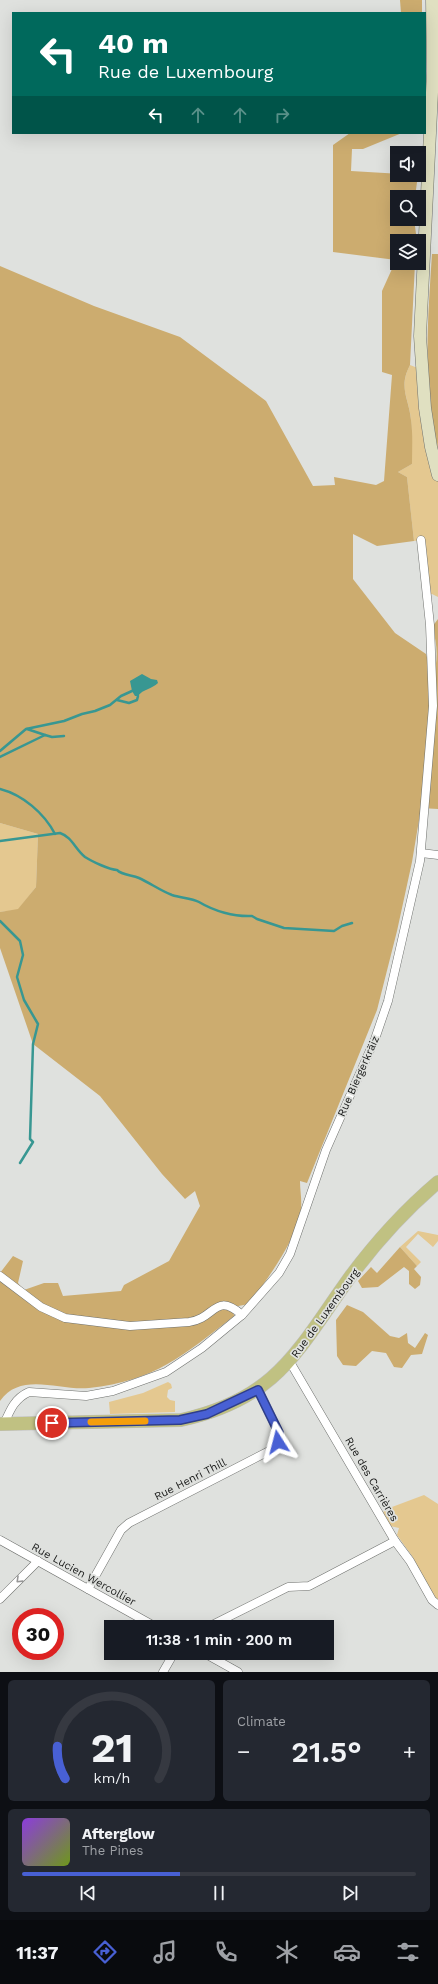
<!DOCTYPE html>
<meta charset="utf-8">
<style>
body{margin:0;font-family:"Work Sans",sans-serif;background:#242831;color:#f1f3f6;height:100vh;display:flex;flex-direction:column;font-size:15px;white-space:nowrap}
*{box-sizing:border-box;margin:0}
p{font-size:13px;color:#9ea1a6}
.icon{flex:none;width:22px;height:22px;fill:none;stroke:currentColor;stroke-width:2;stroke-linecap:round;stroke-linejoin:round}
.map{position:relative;height:1672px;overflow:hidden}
.drawer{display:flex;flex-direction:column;gap:8px;padding:8px;background:#0d0f14;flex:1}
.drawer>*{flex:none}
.top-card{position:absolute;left:12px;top:12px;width:414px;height:122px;border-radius:0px;box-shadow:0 4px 16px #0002;background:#00695c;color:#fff;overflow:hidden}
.buttons{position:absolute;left:390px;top:146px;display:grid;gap:8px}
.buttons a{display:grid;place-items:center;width:36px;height:36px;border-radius:0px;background:#171b24;box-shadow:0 4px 16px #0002;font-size:20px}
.speed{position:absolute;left:12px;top:1608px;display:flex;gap:8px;font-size:20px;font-weight:700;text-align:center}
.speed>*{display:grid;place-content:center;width:52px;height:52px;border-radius:50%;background:#171b24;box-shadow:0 4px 16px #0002;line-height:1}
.speed .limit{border:6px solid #d22;background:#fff;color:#111}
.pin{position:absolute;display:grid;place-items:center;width:34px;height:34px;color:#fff;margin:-17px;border:2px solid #fff;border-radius:50%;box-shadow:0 1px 4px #0007}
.me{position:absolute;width:44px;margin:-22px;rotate:351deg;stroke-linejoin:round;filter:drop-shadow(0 0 3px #0008)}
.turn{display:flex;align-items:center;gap:14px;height:84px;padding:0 20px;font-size:18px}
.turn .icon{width:52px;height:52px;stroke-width:2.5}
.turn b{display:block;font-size:28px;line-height:34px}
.lanes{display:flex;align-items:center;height:38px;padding:0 20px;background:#0003;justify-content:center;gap:20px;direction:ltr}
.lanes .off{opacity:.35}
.big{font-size:30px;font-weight:600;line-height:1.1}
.drawer .widget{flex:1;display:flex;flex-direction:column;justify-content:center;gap:6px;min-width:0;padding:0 14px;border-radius:6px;background:#242831}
.drawer .dial{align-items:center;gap:0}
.dial svg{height:104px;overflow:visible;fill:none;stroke:#363941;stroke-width:7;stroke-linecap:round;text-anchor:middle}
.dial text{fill:#f1f3f6;stroke:none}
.song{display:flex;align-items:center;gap:12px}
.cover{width:48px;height:48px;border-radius:6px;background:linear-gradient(135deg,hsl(270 70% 55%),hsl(80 70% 35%))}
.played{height:4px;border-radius:2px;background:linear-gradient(90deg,#4860d4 40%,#363941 40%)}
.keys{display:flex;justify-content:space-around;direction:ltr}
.heat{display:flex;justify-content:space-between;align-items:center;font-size:22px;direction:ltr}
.drawer .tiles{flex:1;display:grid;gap:8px;grid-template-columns:1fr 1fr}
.widget:last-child{grid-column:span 2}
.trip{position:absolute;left:104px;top:1620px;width:230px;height:40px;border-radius:0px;background:#171b24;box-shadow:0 4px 16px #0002;font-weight:600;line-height:40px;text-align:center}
.tab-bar{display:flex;height:64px;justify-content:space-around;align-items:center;background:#090b0e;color:#9ea1a6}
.tab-bar .icon{width:28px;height:28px}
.tab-bar .current{color:#4860d4}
.tab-bar b{font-size:18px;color:#f1f3f6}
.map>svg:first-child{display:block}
.green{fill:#e4c890}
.forest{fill:#ccac6f}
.water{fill:#389792}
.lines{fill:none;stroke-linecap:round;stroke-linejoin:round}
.stream{stroke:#389792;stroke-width:2.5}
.minor-casing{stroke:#6f716e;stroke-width:9}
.secondary-casing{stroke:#6f716e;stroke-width:13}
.primary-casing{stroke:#bebebe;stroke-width:14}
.minor{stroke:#fff;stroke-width:8}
.secondary{stroke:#e0e0c1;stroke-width:12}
.primary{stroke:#c0c182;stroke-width:13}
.oneway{stroke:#979797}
.route-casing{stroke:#2f3e8a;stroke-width:10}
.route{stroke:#4860d4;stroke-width:7}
.slow{stroke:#f59e0b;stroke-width:7}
.labels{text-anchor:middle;stroke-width:3.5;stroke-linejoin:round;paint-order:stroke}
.street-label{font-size:11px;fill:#171817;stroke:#dfe1de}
</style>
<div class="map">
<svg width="438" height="1672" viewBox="0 0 438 1672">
<rect width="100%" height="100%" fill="#dfe1de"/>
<!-- green -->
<g class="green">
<path d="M410,365L428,372L431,408L438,447V597L432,594L426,596L420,540L414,541L407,477L398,472L412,464C412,449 412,434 411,420C409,397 398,389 410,365Z"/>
<polygon points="0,823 38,834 36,887 18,910 0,912"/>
<polygon points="418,1231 438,1235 438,1241 433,1247 418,1234 406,1247 421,1262 417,1266 400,1247"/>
<polygon points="168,1382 171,1384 172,1388 168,1390 167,1397 170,1400 175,1401 175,1412 110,1414 109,1402 143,1393"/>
<polygon points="424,1495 438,1504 438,1602 434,1599 412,1556 397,1535 399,1528 390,1526 383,1515 384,1510"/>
</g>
<!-- forest -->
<g class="forest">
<polygon points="400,0 422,0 422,13 401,13"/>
<path d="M350,133H402L363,149H352L351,171L418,175L415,197H397V219H414L417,241H397V263H415L410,365C398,388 409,398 411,420C413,434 412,449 412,464L398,472L407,477L414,541L377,546L353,534V579L395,633L426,654L433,678C438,660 438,645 432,627L438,619V809L421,808L412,862L397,931L377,1010L307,1183L300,1181C300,1190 302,1200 301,1209C297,1240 267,1279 249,1304L233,1307L234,1316C184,1355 155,1381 89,1388C59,1391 21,1371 0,1401V1273L13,1256L23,1261L18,1283L24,1290L44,1283H58L63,1296L121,1291L124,1285L169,1261L200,1206L195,1191L185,1199L162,1174L100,1096L33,1044L0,948V912L18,909L36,887L38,834L0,823V266L94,306L180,337L266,401L313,486L335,485L334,477L376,485L384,481L392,375L382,372V291L396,260L333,252V145Z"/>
<path d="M432,254H438V447C422,385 428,317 432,254Z"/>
<polygon points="400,1247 417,1266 414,1269 421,1277 420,1285 415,1289 409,1284 409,1271 404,1267 378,1287 362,1288 358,1281 371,1267 377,1273"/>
<polygon points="347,1305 363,1312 390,1336 399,1338 407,1333 408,1343 415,1348 425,1333 428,1335 422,1354 411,1355 402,1368 394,1367 386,1353 372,1351 356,1366 343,1365 337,1356 336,1320"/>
</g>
<!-- water -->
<path class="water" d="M142,674L151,679L157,680L158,683C152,689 143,689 138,696H135L132,691L130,681Z"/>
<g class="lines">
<!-- stream -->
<g class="stream">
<polyline points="117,700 129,703 137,700 138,696"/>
<polyline points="27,729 45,735"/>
<polyline points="0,751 26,729 64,721 82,714 95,711 110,705 121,696 132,691"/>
<polyline points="0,757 45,735 52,737 64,736"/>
<path d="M0,789C23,795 44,813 55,834"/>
<path d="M0,841L60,833C72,837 75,849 85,857C91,861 110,870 117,870C122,875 132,875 139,878C150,883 161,891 172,895C181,898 191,898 199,902C214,911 234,917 252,916L257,919L284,928L334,931L342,926L352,923"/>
<polyline points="0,921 20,941 23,955 17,977 24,1000 38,1024 33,1044 30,1139 33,1142 20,1163"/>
</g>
<defs>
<g id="minor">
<polyline points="421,853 438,855"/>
<path d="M0,1276L41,1307L65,1318L130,1326L189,1322C215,1319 215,1291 242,1315"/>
<polyline points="290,1362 395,1541 410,1561 432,1600 438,1605"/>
<path d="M4,1424C10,1410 15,1398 29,1392L86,1396L113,1391L166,1372L202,1348L242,1315L279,1273L290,1254L326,1150L375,1039L388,1001L420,861L433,706L430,625L421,540"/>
<polyline points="0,1540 156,1627"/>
<polyline points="88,1589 121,1530 129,1523 269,1451 278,1442 279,1433 258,1390"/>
<polyline points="0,1599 38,1561"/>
<polyline points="208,1627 288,1587 309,1586 395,1541"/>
<polyline points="204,1653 238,1672"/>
<polyline points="163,1672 174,1653"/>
</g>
<polyline id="secondary" points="432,0 433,72 420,336 425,408 431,447 438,475"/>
<path id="primary" d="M0,1424L181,1420C277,1399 297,1351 350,1277C376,1242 405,1210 438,1182"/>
</defs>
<!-- minor casing -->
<use href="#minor" class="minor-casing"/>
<!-- secondary casing -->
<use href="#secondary" class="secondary-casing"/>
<!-- primary casing -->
<use href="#primary" class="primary-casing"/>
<!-- minor -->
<use href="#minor" class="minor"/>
<!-- secondary -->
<use href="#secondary" class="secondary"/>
<!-- primary -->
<use href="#primary" class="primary"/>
</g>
<!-- one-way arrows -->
<defs><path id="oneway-chevron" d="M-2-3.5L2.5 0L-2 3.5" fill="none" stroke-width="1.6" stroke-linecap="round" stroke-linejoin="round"/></defs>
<use class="oneway" href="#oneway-chevron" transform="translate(19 1580) rotate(136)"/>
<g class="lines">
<defs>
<polyline id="route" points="52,1423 180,1420 207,1414 258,1390 279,1433 278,1442"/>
</defs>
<!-- route casing -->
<use href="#route" class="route-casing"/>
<!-- route -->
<use href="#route" class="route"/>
<!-- slow -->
<polyline class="slow" points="91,1422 145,1421"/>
</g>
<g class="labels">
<!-- street labels -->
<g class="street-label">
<text transform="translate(358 1076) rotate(-66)" y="4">Rue Biergerkräiz</text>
<text transform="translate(325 1313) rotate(-54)" y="4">Rue de Luxembourg</text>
<text transform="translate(190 1479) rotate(-27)" y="4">Rue Henri Thill</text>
<text transform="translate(372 1479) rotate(60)" y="4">Rue des Carrières</text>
<text transform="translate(84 1574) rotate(29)" y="4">Rue Lucien Wercollier</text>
</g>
</g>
</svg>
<div class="buttons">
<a><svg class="icon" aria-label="sound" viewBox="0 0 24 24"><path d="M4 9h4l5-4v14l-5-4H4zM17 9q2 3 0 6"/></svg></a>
<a><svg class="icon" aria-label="search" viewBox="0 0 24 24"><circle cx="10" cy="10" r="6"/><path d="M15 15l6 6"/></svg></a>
<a><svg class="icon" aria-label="layers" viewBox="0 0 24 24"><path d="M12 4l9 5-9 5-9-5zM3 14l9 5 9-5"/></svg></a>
</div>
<div class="speed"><div class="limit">30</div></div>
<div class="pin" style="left:52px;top:1423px;background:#d93025"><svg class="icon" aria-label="arrive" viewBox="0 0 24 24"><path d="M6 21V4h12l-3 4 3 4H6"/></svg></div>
<svg class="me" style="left:278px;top:1442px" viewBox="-20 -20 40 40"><path d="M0-17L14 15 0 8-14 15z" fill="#4860d4" stroke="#fff" stroke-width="4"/></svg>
<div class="trip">11:38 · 1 min · 200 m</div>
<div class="top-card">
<div class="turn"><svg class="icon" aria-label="left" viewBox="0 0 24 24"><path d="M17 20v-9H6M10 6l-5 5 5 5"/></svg><div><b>40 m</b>Rue de Luxembourg</div></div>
<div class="lanes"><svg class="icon" aria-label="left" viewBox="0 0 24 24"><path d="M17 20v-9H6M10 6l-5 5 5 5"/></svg><svg class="icon off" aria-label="ahead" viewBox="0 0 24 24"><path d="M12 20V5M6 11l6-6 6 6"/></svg><svg class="icon off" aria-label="ahead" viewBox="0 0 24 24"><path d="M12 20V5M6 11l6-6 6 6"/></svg><svg class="icon off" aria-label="right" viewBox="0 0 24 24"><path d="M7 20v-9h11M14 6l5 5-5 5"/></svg></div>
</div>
</div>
<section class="drawer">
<div class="tiles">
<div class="widget dial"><svg viewBox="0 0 100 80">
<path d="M14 69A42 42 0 1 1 86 69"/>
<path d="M14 69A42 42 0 0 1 8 44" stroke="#4860d4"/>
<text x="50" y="56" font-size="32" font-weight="700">21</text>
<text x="50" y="72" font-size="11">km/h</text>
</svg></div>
<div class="widget"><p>Climate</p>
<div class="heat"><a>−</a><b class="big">21.5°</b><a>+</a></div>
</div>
<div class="widget">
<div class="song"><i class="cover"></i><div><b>Afterglow</b><p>The Pines</p></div></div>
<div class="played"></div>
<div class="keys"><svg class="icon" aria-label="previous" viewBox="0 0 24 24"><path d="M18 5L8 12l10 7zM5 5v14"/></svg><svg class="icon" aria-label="pause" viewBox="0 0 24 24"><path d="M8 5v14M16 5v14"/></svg><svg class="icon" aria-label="next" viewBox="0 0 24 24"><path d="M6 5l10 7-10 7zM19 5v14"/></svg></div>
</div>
</div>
</section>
<nav class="tab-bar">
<b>11:37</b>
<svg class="icon current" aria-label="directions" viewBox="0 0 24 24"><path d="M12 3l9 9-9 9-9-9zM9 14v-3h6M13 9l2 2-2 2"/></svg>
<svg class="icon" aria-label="music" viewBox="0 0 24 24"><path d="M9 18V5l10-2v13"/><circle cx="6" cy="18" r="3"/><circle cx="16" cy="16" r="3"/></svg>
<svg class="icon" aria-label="phone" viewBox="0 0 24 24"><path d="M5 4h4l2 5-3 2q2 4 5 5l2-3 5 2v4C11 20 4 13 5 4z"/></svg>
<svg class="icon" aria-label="climate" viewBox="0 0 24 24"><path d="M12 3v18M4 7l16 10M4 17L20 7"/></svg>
<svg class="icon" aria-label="car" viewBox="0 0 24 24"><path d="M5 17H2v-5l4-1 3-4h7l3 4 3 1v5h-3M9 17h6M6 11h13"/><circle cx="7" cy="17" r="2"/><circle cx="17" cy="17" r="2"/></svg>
<svg class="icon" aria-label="filters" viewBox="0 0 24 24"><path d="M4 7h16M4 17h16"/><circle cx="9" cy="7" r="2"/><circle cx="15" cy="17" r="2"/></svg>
</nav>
